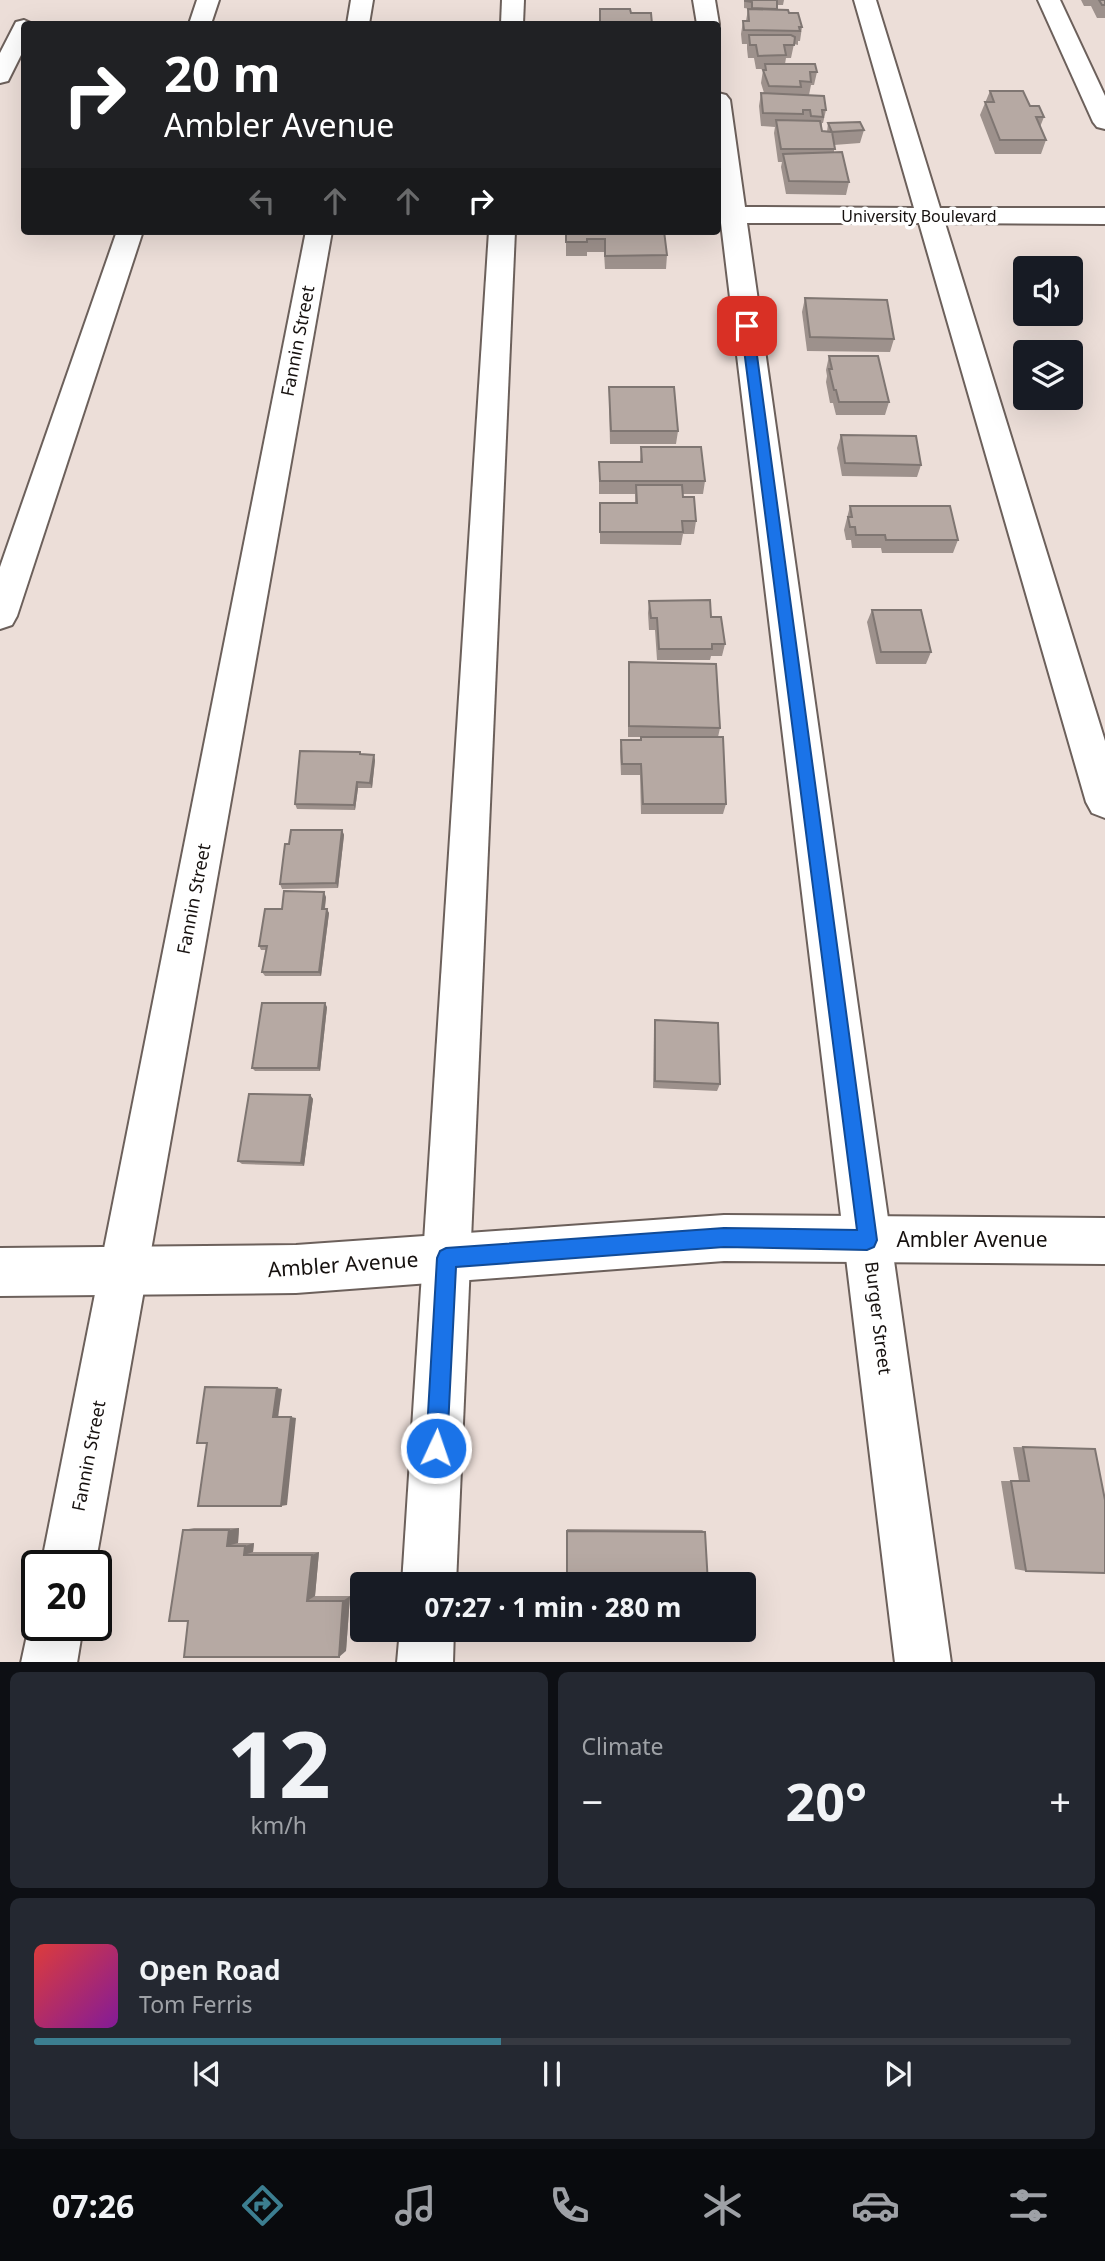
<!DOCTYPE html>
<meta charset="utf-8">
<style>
body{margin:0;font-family:"Noto Sans",sans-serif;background:#242831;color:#f1f3f6;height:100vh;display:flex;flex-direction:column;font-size:26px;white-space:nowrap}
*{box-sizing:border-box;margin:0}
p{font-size:23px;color:#9ea1a6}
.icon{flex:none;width:38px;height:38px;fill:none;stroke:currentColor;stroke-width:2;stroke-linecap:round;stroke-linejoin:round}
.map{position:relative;height:1662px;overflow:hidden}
.details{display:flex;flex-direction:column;gap:10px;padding:10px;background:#0d0f14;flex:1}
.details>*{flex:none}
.hud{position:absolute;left:21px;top:21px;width:700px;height:214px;border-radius:7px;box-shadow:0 7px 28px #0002;background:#202124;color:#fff;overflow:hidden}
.fabs{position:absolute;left:1013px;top:256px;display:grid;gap:14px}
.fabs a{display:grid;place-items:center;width:70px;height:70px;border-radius:7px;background:#171b24;box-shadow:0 7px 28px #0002;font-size:35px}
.speed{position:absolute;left:21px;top:1550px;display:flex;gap:14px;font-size:35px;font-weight:700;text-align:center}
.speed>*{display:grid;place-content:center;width:91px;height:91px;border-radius:50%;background:#171b24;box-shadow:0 7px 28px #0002;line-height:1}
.speed .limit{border:4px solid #111;border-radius:10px;background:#fff;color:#111}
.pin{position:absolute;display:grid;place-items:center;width:60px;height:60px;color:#fff;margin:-30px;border-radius:14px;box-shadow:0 4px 10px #0006}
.me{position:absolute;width:77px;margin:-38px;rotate:3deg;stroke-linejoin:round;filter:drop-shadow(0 0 5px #0008)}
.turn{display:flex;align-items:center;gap:24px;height:147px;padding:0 28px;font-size:32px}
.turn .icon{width:91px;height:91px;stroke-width:2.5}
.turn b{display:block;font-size:49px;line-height:60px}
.lanes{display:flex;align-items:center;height:66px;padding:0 28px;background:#0003;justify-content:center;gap:35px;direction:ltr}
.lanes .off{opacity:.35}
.big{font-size:52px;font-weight:700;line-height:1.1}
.details .card{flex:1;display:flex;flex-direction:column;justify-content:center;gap:10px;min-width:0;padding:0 24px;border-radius:10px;background:#242831}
.details .dial{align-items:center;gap:0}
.dial b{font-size:91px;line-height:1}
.song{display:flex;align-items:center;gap:21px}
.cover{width:84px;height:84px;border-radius:10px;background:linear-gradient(135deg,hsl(0 70% 55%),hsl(290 70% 35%))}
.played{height:7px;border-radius:4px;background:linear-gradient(90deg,#3c7e90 45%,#363941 45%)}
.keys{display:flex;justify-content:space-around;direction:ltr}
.heat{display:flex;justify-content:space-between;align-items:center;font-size:38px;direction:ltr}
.details .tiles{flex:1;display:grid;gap:10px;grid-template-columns:1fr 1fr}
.card:last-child{grid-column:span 2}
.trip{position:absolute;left:350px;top:1572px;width:406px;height:70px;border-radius:7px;background:#171b24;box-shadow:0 7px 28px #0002;font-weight:700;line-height:70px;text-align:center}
.menu{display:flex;height:112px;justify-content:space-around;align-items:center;background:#090b0e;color:#9ea1a6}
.menu .icon{width:49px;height:49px}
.menu .on{color:#3c7e90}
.menu b{font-size:32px;color:#f1f3f6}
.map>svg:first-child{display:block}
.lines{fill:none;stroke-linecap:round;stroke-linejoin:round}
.minor-casing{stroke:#6c605b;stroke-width:4}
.major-casing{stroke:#6c605b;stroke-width:4}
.minor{fill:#fff;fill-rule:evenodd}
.major{fill:#fff;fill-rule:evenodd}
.wall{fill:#9d918c}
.shaded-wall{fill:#7f7672}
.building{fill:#b6a9a3;stroke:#7f7672;stroke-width:2}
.route{fill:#1a73e8;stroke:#114b97;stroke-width:2}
.labels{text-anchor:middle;stroke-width:7;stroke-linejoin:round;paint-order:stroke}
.far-street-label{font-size:16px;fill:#16110f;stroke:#fff}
.street-label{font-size:18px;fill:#16110f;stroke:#fff}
.near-street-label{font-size:21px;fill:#16110f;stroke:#fff}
</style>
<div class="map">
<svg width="1105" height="1663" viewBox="0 0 1105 1663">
<rect width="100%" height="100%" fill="#ecded8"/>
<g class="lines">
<defs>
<g id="minor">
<polygon points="197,0 219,0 211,24 189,24"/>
<polygon points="351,0 373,0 369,24 347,24"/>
<polygon points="502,0 524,0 523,24 501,24"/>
<polygon points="693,0 715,0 719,24 718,26 697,24"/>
<polygon points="854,0 876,0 940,208 1105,208 1105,224 945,223 1105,741 1105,818 1092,813 1086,802 919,223 747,223 951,1663 895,1663 721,223 718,223 718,93 726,95 730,100 745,207 914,208"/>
<polygon points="1038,0 1060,0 1105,96 1105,129 1097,127 1093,122"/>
<polygon points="24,20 33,24 24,24 24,49 8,81 0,83 0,53 16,22"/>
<polygon points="117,231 143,231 17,616 12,625 0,629 0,567"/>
<polygon points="306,231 332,231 95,1566 41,1566"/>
<polygon points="489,231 515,231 456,1584 402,1584"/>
<polygon points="37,1607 37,1626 83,1626 77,1663 21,1663 29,1626"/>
<polygon points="400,1629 454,1629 453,1663 397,1663"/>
</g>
<polygon id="major" points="724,1215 1105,1218 1105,1264 724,1261 296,1293 0,1296 0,1248 296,1245"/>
</defs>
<!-- minor casing -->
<use href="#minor" class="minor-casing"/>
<!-- major casing -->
<use href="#major" class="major-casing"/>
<!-- minor -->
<use href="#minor" class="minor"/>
<!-- major -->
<use href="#major" class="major"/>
</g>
<!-- wall -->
<g class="wall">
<polygon points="744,0 784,0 783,5 777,5 777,10 789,13 802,27 800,41 798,41 798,45 794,44 791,58 786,58 785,64 817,72 814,85 811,85 809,95 826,110 823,123 822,123 822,131 827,132 828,123 864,130 860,143 834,145 834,152 849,182 846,195 786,194 781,167 782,162 778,162 774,133 775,127 761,126 759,106 761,93 764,93 761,83 763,70 764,69 756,69 754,58 748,58 747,49 747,44 742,44 741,34 743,21 746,21 748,9 751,9 744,8"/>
<polygon points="1081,0 1105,0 1105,18 1097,18 1091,6 1084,6"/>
<polygon points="990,91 1030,106 1044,117 1040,127 1046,140 1041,154 995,154 980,115"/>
<polygon points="566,231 664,231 667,255 666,269 605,269 604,252 587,252 587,256 566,256"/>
<polygon points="805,298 894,339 890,352 807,351 802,312"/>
<polygon points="829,356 889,402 885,415 836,415 833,403 830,403 826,382 827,376 826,370"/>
<polygon points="609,387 678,431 676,444 610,444 609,401"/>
<polygon points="841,435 921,465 917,477 842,476 837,448"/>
<polygon points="641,447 705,481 703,494 683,494 683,497 696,521 694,534 683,534 681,545 600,544 600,503 635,503 635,494 599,494 599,462 640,462"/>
<polygon points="850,506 958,540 953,553 882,553 881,548 852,548 851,540 846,540 844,530"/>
<polygon points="649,601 711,617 725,644 722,656 711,656 710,660 657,660 655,630 649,630 648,613"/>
<polygon points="872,610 931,652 926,664 876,664 867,622"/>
<polygon points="629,662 720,728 718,737 726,804 723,814 641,814 640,775 621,775 620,751 621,740 641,740 641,737 628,737 628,674"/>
<polygon points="360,752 361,754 375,760 372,788 358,788 355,810 297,809 295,804"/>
<polygon points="342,830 344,835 338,888 282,889 280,884 289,844"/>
<polygon points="326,897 325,909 329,913 321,976 265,976 262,972 266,950 261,950 259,946"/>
<polygon points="327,1007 320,1071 255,1071 252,1068"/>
<polygon points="655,1020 720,1084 717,1091 653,1088 654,1028"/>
<polygon points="310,1095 313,1099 304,1166 242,1164 238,1161"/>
<polygon points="1013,1447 1095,1449 1026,1571 1015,1569 1001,1481 1019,1481"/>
<polygon points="194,1528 239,1528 238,1543 254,1543 253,1552 319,1552 315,1596 350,1596 346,1651 188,1621 183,1530"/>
<polygon points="567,1529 702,1530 705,1532 566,1584"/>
</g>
<!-- shaded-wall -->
<g class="shaded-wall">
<polygon points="374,755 375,760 372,788 370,783"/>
<polygon points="357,782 358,788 355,810 354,805"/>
<polygon points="342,830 344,835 338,888 336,883"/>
<polygon points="324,892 326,897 324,913 322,909"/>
<polygon points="327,909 329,913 321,976 319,972"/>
<polygon points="325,1003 327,1007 320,1071 318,1068"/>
<polygon points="310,1095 313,1099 304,1166 301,1163"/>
<polygon points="277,1388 282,1389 278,1418 273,1417"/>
<polygon points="291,1417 296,1418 287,1505 281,1506"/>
<polygon points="239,1528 238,1543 227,1546 229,1530"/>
<polygon points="254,1543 253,1552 244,1555 245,1546"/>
<polygon points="319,1552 315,1596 307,1601 312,1555"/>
<polygon points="350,1596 346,1651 339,1657 343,1601"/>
</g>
<!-- building -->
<g class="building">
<polygon points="745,0 777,0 777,9 752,8 752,2 745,1"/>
<polygon points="1099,0 1105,0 1105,5 1102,5"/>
<polygon points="600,9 630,9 631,13 651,13 652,24 600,24"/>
<polygon points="748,9 788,10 789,13 798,13 802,27 799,27 800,31 744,30 743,21 749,21"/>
<polygon points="749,35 791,35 795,37 794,45 784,45 786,55 758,56 756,45 750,45"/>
<polygon points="765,64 815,64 817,72 810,72 811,82 800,81 801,87 769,86 763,70 766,70"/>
<polygon points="990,91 1023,91 1030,106 1039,106 1044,117 1036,117 1046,140 1000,140 985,102 994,102"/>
<polygon points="761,93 824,96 826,110 822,110 823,117 811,116 810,110 803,110 803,114 763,113"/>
<polygon points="776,120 820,121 822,131 832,132 828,123 860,122 864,130 832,132 835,149 781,149"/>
<polygon points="842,152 849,182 789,181 783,154"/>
<polygon points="566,231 664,231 667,255 605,256 605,239 587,239 587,242 566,242"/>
<polygon points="805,298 887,300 894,339 810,337"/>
<polygon points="829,356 878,356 889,402 839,402 836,390 834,390 829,369 832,369"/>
<polygon points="609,387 674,387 678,431 611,431"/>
<polygon points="841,435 916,436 921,465 845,463"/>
<polygon points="641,447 701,447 705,481 600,481 599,462 642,462"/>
<polygon points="636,485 682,485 683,497 694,497 696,521 682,521 683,532 600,532 600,503 637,503"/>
<polygon points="850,506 950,506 958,540 886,540 885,535 856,535 855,527 850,527 848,517 852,517"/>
<polygon points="710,600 711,617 721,617 725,644 712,644 712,649 659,649 657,618 651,618 649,601"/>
<polygon points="872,610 921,610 931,652 881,652"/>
<polygon points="629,662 716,664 720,728 629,726"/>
<polygon points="641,737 723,737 726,804 643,804 641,764 622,764 621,740 641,740"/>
<polygon points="300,751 360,752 360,754 374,755 370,783 357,782 354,805 295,804"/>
<polygon points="291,830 342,830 336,883 280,884 285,844 289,844"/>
<polygon points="284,891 324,892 322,909 327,909 319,972 262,972 267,946 259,946 265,909 282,909"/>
<polygon points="262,1003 325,1003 318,1068 252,1068"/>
<polygon points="655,1020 718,1023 720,1084 655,1081"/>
<polygon points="249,1094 310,1095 301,1163 238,1161"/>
<polygon points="205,1387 277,1388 273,1417 291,1417 281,1506 198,1506 207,1443 197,1443"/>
<polygon points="1023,1447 1095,1449 1105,1500 1105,1573 1026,1571 1011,1481 1029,1481"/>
<polygon points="183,1530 229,1530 227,1546 245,1546 244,1555 312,1555 307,1601 343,1601 339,1657 184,1657 188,1621 169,1621"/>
<polygon points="567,1531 705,1532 708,1584 567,1584"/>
</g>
<!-- route -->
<polygon class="route" points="747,323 753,326 877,1240 874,1247 867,1250 724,1247 456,1267 447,1448 444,1456 436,1459 429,1456 426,1448 437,1258 440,1251 446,1248 724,1228 857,1230 741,326"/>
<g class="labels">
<!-- far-street labels -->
<g class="far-street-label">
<text x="919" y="222">University Boulevard</text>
</g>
<!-- street labels -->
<g class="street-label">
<text transform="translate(298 341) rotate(-79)" y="6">Fannin Street</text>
<text transform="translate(194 899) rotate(-79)" y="6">Fannin Street</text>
<text transform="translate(878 1318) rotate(83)" y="6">Burger Street</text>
<text transform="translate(89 1456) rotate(-79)" y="6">Fannin Street</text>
</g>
<!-- near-street labels -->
<g class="near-street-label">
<text x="972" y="1247">Ambler Avenue</text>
<text transform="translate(343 1265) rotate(-4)" y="7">Ambler Avenue</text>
</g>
</g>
</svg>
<div class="fabs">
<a><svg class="icon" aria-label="sound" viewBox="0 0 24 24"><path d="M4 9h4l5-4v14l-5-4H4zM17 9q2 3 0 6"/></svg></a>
<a><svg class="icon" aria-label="layers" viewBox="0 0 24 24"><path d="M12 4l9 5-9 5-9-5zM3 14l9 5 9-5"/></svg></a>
</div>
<div class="speed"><div class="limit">20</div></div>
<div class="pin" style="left:747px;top:326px;background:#d93025"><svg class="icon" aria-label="arrive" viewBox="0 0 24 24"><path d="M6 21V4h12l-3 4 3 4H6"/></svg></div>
<svg class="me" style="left:436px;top:1448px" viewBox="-20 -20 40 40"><circle r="17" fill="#1a73e8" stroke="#fff" stroke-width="3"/><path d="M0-11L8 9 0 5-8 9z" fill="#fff"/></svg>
<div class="trip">07:27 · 1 min · 280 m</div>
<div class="hud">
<div class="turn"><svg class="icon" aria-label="right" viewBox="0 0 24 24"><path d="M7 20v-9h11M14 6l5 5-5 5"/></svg><div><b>20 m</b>Ambler Avenue</div></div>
<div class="lanes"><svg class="icon off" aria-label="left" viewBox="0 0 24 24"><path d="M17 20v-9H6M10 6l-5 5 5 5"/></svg><svg class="icon off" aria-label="ahead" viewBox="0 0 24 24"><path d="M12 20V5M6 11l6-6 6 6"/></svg><svg class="icon off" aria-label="ahead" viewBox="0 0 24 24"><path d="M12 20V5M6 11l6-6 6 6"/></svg><svg class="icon" aria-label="right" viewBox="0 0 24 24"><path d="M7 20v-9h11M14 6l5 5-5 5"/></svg></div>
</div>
</div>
<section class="details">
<div class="tiles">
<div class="card dial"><b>12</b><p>km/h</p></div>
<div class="card"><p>Climate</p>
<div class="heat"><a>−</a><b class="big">20°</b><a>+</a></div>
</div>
<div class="card">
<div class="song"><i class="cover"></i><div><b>Open Road</b><p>Tom Ferris</p></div></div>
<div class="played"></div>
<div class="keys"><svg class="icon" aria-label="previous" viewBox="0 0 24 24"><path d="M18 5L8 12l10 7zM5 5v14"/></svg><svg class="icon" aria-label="pause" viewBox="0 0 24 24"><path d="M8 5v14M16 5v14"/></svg><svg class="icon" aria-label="next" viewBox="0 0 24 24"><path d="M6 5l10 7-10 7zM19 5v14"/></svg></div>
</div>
</div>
</section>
<nav class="menu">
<b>07:26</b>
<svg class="icon on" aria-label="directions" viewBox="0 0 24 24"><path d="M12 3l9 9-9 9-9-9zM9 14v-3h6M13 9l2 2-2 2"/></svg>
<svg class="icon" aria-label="music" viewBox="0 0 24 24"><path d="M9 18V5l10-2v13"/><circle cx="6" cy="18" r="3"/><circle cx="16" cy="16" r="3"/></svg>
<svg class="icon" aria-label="phone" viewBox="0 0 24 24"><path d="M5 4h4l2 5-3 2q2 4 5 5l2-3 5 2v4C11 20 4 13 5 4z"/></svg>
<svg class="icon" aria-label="climate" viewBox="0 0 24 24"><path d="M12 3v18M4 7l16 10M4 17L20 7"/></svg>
<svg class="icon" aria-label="car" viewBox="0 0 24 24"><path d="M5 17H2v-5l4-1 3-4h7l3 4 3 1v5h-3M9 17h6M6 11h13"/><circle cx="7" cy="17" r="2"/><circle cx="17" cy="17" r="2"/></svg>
<svg class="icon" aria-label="filters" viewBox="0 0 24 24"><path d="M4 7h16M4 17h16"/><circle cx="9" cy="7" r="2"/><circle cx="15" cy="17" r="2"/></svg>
</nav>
